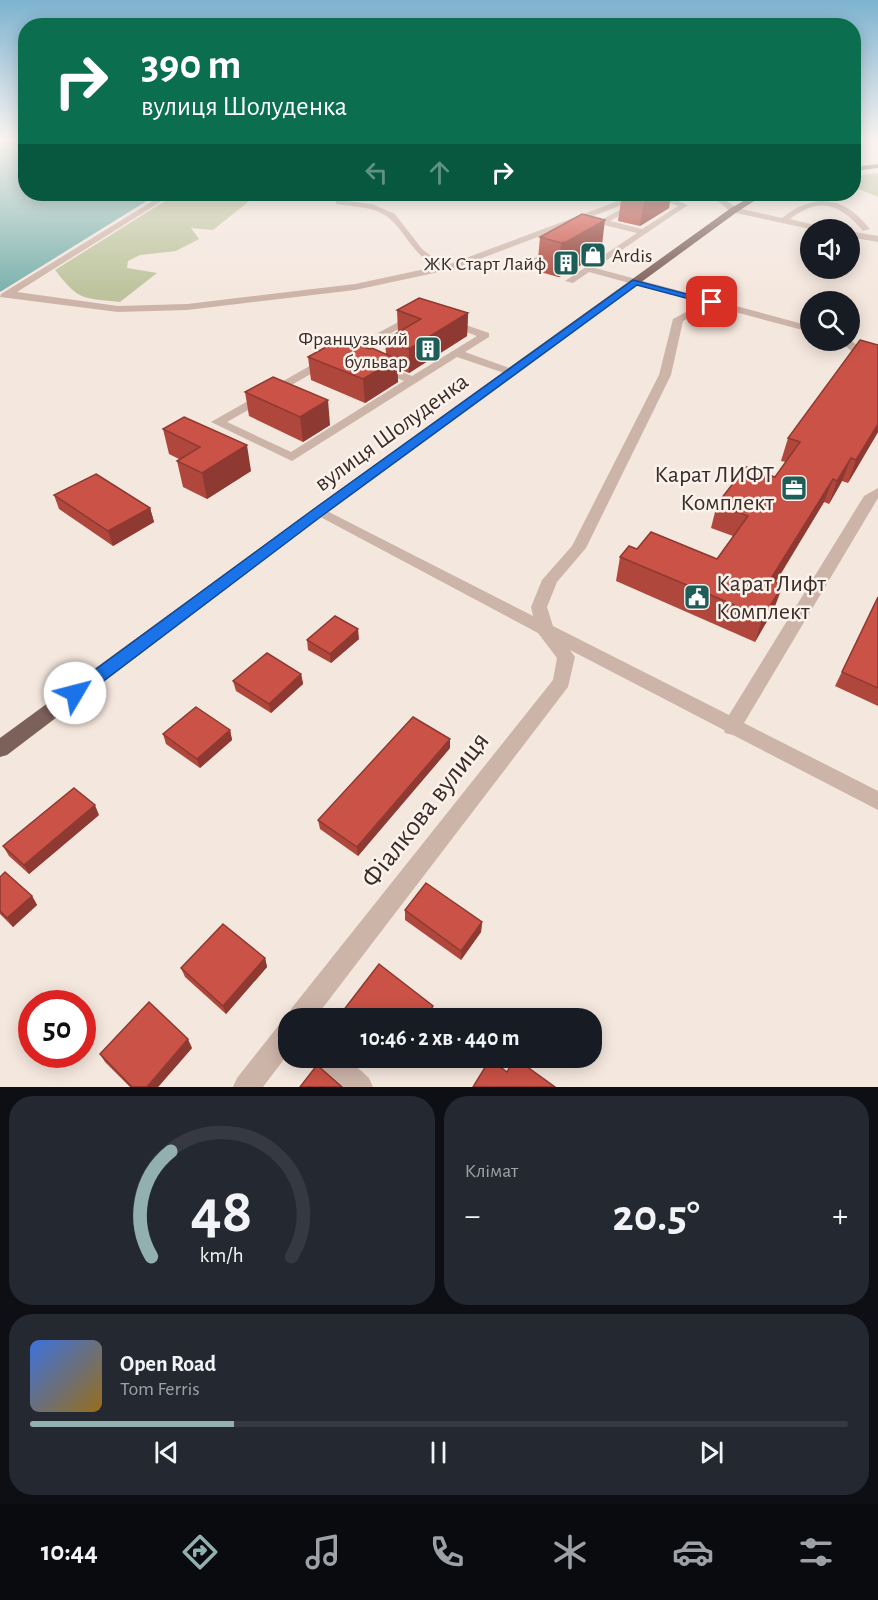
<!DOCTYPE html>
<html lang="uk">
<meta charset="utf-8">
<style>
body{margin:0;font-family:"Alegreya Sans",sans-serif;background:#242831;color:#f1f3f6;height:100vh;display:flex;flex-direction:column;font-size:22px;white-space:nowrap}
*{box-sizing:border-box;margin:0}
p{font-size:20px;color:#9ea1a6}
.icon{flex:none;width:33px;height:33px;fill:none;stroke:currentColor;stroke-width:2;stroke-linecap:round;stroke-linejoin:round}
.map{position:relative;height:1087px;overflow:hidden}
.side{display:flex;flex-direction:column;gap:9px;padding:9px;background:#0d0f14;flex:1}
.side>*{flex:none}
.guide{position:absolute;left:18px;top:18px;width:843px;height:183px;border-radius:24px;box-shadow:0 3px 15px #0003;background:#0b6e4f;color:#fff;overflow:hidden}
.buttons{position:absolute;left:800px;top:219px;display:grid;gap:12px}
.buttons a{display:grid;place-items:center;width:60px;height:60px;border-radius:50%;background:#171b24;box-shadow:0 3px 15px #0003;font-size:30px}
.speed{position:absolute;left:18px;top:990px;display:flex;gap:12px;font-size:30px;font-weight:700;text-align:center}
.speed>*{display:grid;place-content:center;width:78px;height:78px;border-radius:50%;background:#171b24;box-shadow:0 3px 15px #0003;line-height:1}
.speed .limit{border:9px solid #d22;background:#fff;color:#111}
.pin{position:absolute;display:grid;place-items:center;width:51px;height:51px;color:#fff;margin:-26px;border-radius:12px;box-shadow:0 3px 9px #0006}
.me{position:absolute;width:66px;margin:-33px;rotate:53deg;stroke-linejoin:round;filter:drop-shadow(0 0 4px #0008)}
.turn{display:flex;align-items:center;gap:21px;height:126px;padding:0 24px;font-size:27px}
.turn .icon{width:78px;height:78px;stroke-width:2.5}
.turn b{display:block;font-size:42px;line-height:51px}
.lanes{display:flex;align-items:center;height:57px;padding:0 24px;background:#0003;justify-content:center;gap:30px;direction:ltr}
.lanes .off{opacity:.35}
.big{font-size:45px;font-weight:600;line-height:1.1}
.side .widget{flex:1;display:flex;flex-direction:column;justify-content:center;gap:9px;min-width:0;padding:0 21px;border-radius:24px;background:#242831}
.side .dial{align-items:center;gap:0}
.dial svg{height:156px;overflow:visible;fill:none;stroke:#363941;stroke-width:7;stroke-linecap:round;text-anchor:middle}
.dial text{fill:#f1f3f6;stroke:none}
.song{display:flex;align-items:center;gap:18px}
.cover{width:72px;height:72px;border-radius:9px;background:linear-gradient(135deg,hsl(220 70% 55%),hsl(40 70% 35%))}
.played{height:6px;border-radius:3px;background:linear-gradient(90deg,#92b0af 25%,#363941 25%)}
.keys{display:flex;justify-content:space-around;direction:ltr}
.heat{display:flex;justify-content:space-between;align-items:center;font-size:33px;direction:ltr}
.side .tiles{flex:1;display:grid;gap:9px;grid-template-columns:1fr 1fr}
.widget:last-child{grid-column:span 2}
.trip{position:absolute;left:278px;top:1008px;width:324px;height:60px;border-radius:24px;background:#171b24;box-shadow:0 3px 15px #0003;font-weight:600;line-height:60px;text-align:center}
.tabs{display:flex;height:96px;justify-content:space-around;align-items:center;background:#090b0e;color:#9ea1a6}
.tabs .icon{width:42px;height:42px}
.tabs .current{color:#92b0af}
.tabs b{font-size:27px;color:#f1f3f6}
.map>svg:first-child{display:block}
.green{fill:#bdc49d}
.water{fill:#7cb2ad}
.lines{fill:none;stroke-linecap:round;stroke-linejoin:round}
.minor{fill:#cdb4a9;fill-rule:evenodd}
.major{fill:#7c605a;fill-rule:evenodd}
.wall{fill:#af473c}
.shaded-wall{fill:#8e3931}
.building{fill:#cb5246;stroke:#8e3931;stroke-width:1.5}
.route{fill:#1a73e8;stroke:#114b97;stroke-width:1.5}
.labels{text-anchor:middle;stroke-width:5;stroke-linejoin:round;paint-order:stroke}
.far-poi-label{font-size:20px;fill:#3a2c29;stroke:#fbf2eb;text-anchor:end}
.street-label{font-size:24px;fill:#3a2c29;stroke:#fbf2eb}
.poi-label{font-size:24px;fill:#3a2c29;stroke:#fbf2eb;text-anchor:end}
.near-street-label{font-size:28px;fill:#3a2c29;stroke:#fbf2eb}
</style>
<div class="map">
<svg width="878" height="1087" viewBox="0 0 878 1087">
<rect width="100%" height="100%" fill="#f4e7de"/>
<!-- green -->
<g class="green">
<polygon points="878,173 878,197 854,187 854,176"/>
<path d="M176,194H258L213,230L191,228L199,239L176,251L140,255L128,261L127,268L157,273L120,302C82,298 79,301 55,270Z"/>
</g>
<!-- water -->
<polygon class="water" points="0,139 25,139 26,194 158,194 0,292"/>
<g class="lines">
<!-- minor -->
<g class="minor">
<path d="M164,194H173L17,292L118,306L187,304L355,284L439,266C414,258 408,235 390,219C376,206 353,207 336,204V200H339L372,204L395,214L422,249L435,259L450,264L626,198L660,194H696L676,200L688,205L595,268L810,326V332L713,306L683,321L671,375L586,548L557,582L547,607L553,626L729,715L864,496L878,488V498L744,723L878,791V810L733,735L725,733L724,730L570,650L575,657L568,687L315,1018L288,1019L291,1009L553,680L557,658L538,633L311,512L318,508L323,509L533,616L531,607L542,580L572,546L659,375L673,319L703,303L589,272L573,283L565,281L637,233L604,225L587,234L584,233V229L629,205L633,207L632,209L610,221L642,229L678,206L662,200L669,197L630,202L453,269L355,290L187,310L118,312L0,297L1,294Z"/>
<path d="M709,194H717L737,208L782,218C815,192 844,196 870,229L863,231C840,204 820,196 790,219L834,230H815L731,212Z"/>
<polygon points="849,231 878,236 878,242 849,237"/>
<polygon points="553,247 560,249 529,268 521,266"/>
<polygon points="415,313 420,316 419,318 391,333 412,342 412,346 404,346 378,333"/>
<polygon points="448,319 489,333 489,337 465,352 515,370 515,374 507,374 457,357 292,461 211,422 322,359 330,359 330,363 227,422 291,452 404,381 375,369 375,365 383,365 412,376 477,336 444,324 444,320"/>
<polygon points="849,339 862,349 878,354 878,361 854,353 838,340"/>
<polygon points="288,1021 288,1054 263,1087 233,1087 237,1078 279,1025"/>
<polygon points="315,1058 347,1058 369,1078 373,1087 341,1087 319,1067"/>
</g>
<!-- major -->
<g class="major">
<polygon points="878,164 878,168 854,171 854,167"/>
<polygon points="756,194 765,194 737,212 323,515 7,755 0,757 0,738 313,509 731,208"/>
</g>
</g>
<!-- wall -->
<g class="wall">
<polygon points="622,194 671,194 669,208 640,226 618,221"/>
<polygon points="540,237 601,253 564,275 558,277 537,271"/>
<polygon points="397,310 468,313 467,336 409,373 397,368 398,382 365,403 311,380 308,357 369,349 386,354 385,340 398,333"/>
<polygon points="245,392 330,425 303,442 249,416"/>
<polygon points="163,429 251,471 207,499 183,487 177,461 179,459 169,454"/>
<polygon points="878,432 848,483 842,481 829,504 824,502 776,582 774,609 755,642 616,581 620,557 637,549 717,559 733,536 711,528 717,504 775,477 786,462 781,461 788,438"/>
<polygon points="54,495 150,508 154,522 113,546 59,509"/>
<polygon points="878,597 878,706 835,686"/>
<polygon points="359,639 331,663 308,650 307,640"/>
<polygon points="301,674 303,684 271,713 236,691 233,681"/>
<polygon points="230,730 232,740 200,768 166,744 163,734"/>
<polygon points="450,748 358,856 320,829 318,820"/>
<polygon points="99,815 29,874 9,856 3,846"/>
<polygon points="0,877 32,896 37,905 13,927 0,914"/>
<polygon points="405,910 482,922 481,932 461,960 405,920"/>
<polygon points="265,958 267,967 226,1014 185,977 181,968"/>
<polygon points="343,1011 433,1015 431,1018 344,1018"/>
<polygon points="192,1048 158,1087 130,1087 105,1062 100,1054"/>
<polygon points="390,1058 404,1058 399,1065"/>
</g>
<!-- shaded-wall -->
<g class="shaded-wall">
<polygon points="645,194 671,194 669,208 640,226"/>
<polygon points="605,220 601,253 564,275 558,277 561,243"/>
<polygon points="468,313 467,336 409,373 409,349"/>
<polygon points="397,359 398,382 365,403 363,379"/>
<polygon points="328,400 330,425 303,442 300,417"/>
<polygon points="878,424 878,432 848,483 856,460"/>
<polygon points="247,445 251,471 207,499 202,473"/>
<polygon points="851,458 842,481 829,504 837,481"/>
<polygon points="833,479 824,502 762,604 770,580"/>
<polygon points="150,508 154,522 113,546 108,531"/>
<polygon points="783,585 774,609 755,642 763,617"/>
<polygon points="358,629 359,639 331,663 330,654"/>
<polygon points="301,674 303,684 271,713 269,704"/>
<polygon points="230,730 232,740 200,768 197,759"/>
<polygon points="450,739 450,748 358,856 357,847"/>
<polygon points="95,805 99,815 29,874 24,865"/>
<polygon points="32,896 37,905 13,927 7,918"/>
<polygon points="482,922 481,932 461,960 461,951"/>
<polygon points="265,958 267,967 226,1014 223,1006"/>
<polygon points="433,1006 433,1015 431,1018 425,1018"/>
<polygon points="188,1039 192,1048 158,1087 147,1087"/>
<polygon points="398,1058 404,1058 399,1065"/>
</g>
<!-- building -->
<g class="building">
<polygon points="582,214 605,220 568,241 561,243 540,237"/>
<polygon points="419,298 468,313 409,349 385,340 421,319 397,310"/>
<polygon points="342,338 369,349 372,348 397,359 363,379 308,357"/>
<polygon points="860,340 878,345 878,424 856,460 851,458 837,481 833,479 770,580 783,585 763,617 620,557 629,546 637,549 651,532 717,559 748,516 717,504 746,467 775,477 800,442 788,438"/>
<polygon points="273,377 328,400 300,417 245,392"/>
<polygon points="184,417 247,445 202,473 177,461 200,447 163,429"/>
<polygon points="96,474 150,508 108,531 54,495"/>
<polygon points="878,597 878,688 842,672"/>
<polygon points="335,616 358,629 330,654 307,640"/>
<polygon points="267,653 301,674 269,704 233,681"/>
<polygon points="196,707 230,730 197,759 163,734"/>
<polygon points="413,717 450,739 357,847 318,820"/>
<polygon points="74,788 95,805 24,865 3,846"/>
<polygon points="5,872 32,896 7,918 0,911 0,877"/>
<polygon points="426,883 482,922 461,951 405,910"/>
<polygon points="223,924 265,958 223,1006 181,968"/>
<polygon points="379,964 433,1006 425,1018 351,1018 343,1011"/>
<polygon points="149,1002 188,1039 147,1087 132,1087 100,1054"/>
<polygon points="515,1058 555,1087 473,1087 490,1059 507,1072"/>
<polygon points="317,1065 342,1087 300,1087"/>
</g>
<!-- sky -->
<linearGradient id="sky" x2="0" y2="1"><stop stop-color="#7db3d0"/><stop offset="0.48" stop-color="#faf4f0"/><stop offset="1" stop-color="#faf4f0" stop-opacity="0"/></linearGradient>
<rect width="878" height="291" fill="url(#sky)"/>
<!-- route -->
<polygon class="route" points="633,280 717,302 712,305 637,285 323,515 81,698 75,700 69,698 67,693 69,689 314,509"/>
<!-- icons -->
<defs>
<symbol id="shop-square" viewBox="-11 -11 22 22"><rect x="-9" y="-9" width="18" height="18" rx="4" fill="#1d5e58" stroke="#fbf2eb"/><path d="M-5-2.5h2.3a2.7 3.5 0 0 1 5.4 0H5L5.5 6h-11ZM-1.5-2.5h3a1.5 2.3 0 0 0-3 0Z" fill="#fff"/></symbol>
<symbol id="building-square" viewBox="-11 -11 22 22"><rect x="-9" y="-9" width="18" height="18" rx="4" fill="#1d5e58" stroke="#fbf2eb"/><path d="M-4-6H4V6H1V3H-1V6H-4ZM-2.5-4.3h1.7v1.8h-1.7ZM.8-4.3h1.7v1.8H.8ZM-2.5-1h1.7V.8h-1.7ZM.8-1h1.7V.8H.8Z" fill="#fff"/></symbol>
<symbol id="office-square" viewBox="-11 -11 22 22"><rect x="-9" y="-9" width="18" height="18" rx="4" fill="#1d5e58" stroke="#fbf2eb"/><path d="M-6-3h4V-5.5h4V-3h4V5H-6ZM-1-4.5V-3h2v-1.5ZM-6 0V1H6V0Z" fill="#fff"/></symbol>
<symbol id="civic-square" viewBox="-11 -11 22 22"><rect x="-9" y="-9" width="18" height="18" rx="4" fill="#1d5e58" stroke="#fbf2eb"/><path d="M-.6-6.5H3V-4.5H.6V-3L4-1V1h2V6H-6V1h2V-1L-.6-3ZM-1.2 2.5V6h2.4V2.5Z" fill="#fff"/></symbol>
</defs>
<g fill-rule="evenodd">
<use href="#shop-square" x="578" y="240" width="30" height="30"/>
<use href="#building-square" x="551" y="248" width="30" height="30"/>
<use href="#building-square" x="413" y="334" width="30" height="30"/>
<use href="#office-square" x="779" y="473" width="30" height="30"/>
<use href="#civic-square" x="682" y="582" width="30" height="30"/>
</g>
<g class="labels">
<!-- far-poi labels -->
<g class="far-poi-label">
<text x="612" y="262" text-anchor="start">Ardis</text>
<text x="546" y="270">ЖК Старт Лайф</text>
<text x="408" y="345">Французький<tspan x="408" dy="23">бульвар</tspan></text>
</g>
<!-- street labels -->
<g class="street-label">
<text transform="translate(391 432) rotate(-36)" y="8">вулиця Шолуденка</text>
</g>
<!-- poi labels -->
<g class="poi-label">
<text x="774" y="482">Карат ЛИФТ<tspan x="774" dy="28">Комплект</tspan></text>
<text x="716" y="591" text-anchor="start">Карат Лифт<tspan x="716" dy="28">Комплект</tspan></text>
</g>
<!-- near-street labels -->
<g class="near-street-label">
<text transform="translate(424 809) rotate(-52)" y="10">Фіалкова вулиця</text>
</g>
</g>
</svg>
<div class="buttons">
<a><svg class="icon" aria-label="sound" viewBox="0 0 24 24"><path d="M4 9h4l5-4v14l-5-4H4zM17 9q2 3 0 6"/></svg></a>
<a><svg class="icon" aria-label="search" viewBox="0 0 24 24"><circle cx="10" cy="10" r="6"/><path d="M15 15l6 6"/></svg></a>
</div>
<div class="speed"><div class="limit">50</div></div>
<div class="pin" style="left:712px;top:302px;background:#d93025"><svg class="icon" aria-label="arrive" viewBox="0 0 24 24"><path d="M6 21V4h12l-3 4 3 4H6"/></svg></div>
<svg class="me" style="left:75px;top:693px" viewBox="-20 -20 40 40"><circle r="19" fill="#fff"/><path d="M0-13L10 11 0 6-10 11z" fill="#1a73e8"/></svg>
<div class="trip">10:46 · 2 хв · 440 m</div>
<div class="guide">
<div class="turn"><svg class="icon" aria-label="right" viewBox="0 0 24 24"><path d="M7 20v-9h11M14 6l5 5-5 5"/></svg><div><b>390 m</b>вулиця Шолуденка</div></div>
<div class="lanes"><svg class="icon off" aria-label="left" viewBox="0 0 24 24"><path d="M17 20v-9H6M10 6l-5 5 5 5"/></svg><svg class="icon off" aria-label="ahead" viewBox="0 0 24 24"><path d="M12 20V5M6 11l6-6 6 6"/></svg><svg class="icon" aria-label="right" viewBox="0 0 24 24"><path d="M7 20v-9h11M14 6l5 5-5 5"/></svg></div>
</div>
</div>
<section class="side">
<div class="tiles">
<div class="widget dial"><svg viewBox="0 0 100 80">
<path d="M14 69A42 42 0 1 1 86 69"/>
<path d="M14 69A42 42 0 0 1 24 15" stroke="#92b0af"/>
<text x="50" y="56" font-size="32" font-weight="700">48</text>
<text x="50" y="72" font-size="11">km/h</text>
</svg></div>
<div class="widget"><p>Клімат</p>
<div class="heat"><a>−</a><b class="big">20.5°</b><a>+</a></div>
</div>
<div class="widget">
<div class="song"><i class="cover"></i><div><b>Open Road</b><p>Tom Ferris</p></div></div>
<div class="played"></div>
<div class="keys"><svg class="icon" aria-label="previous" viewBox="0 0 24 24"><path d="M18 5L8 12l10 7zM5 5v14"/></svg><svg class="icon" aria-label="pause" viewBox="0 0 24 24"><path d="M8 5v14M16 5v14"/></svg><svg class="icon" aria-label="next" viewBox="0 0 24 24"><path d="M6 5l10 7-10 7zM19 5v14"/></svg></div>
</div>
</div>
</section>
<nav class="tabs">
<b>10:44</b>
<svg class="icon current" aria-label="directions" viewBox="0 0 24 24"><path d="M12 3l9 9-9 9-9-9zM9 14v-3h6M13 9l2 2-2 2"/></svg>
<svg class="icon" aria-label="music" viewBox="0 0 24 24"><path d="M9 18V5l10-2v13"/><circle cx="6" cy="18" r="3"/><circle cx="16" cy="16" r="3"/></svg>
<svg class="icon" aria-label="phone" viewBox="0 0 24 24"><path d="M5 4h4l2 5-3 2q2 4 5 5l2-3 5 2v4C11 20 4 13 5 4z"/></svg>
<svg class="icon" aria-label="climate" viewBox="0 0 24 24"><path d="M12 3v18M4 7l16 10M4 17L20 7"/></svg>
<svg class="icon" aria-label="car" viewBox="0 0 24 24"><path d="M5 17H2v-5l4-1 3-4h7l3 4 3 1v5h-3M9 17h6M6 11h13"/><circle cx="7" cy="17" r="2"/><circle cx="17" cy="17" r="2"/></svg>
<svg class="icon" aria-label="filters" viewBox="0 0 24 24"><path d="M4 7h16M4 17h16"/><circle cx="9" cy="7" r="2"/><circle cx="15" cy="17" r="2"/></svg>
</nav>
